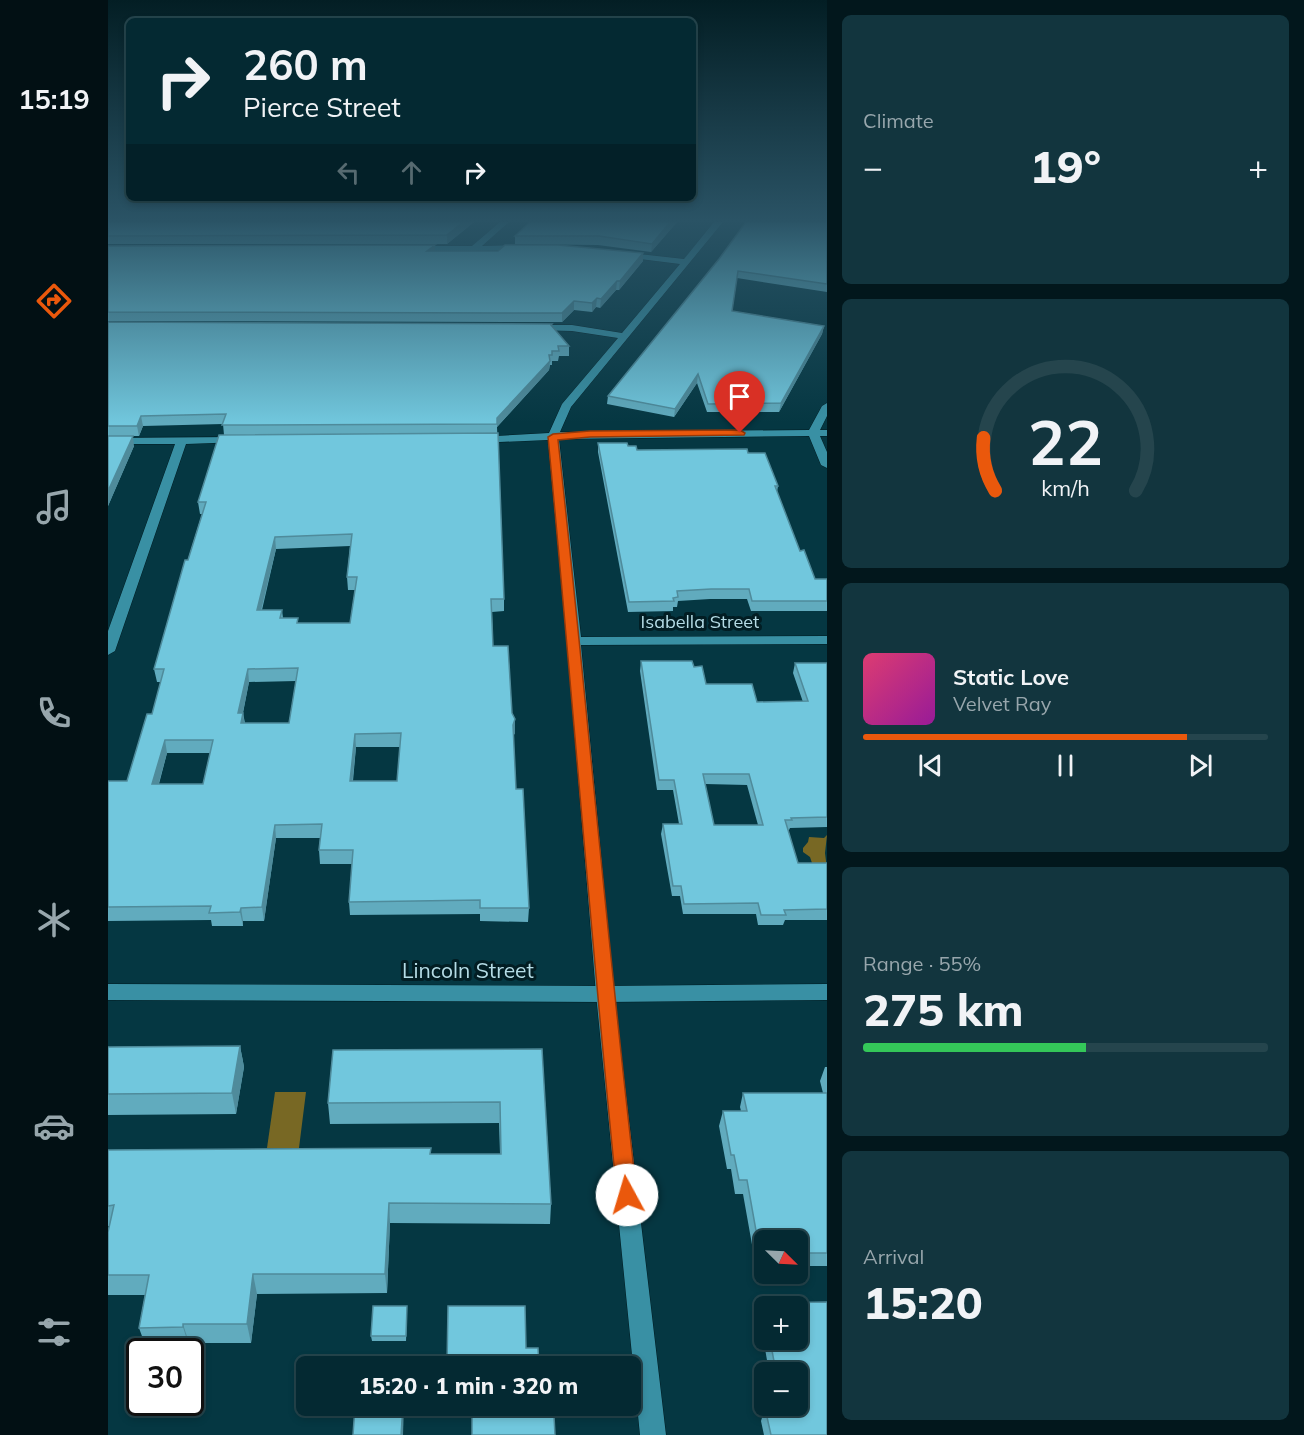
<!DOCTYPE html>
<meta charset="utf-8">
<style>
body{margin:0;font-family:Mulish,sans-serif;background:#12353e;color:#f1f3f6;height:100vh;display:flex;flex-direction:column;font-size:22px;white-space:nowrap}
*{box-sizing:border-box;margin:0}
p{font-size:20px;color:#97a6ac}
.icon{flex:none;width:33px;height:33px;fill:none;stroke:currentColor;stroke-width:2;stroke-linecap:round;stroke-linejoin:round}
.map{position:relative;flex:1;overflow:hidden}
.drawer{display:flex;flex-direction:column;gap:15px;padding:15px;background:#02171c;width:477px}
.drawer>*{flex:none}
.banner{position:absolute;left:18px;top:18px;width:570px;height:183px;border-radius:9px;box-shadow:0 3px 9px #0003,0 0 0 2px #25454d;background:#042932;color:#f1f3f6;overflow:hidden}
.needle{width:39px;rotate:114deg}
.tools{position:absolute;left:646px;top:1230px;display:grid;gap:12px}
.tools a{display:grid;place-items:center;width:54px;height:54px;border-radius:9px;background:#042932;box-shadow:0 3px 9px #0003,0 0 0 2px #25454d;font-size:30px}
.speed{position:absolute;left:18px;top:1338px;display:flex;gap:12px;font-size:30px;font-weight:700;text-align:center}
.speed>*{display:grid;place-content:center;width:78px;height:78px;border-radius:50%;background:#042932;box-shadow:0 3px 9px #0003,0 0 0 2px #25454d;line-height:1}
.speed .limit{border:3px solid #111;border-radius:9px;background:#fff;color:#111}
.pin{position:absolute;display:grid;place-items:center;width:51px;height:51px;color:#fff;margin:-62px -26px;border-radius:50% 50% 50% 0;rotate:-45deg;box-shadow:0 0 6px #0007}
.pin .icon{rotate:45deg}
.me{position:absolute;width:66px;margin:-33px;rotate:354deg;stroke-linejoin:round;filter:drop-shadow(0 0 4px #0008)}
.turn{display:flex;align-items:center;gap:21px;height:126px;padding:0 18px;font-size:27px}
.turn .icon{width:78px;height:78px;stroke-width:2.5}
.turn b{display:block;font-size:42px;line-height:51px}
.lanes{display:flex;align-items:center;height:57px;padding:0 18px;background:#0003;justify-content:center;gap:30px;direction:ltr}
.lanes .off{opacity:.35}
.big{font-size:45px;font-weight:800;line-height:1.1}
.drawer .tile{flex:1;display:flex;flex-direction:column;justify-content:center;gap:9px;min-width:0;padding:0 21px;border-radius:9px;background:#12353e}
.drawer .dial{align-items:center;gap:0}
.dial svg{height:156px;overflow:visible;fill:none;stroke:#25454d;stroke-width:7;stroke-linecap:round;text-anchor:middle}
.dial text{fill:#f1f3f6;stroke:none}
.song{display:flex;align-items:center;gap:18px}
.cover{width:72px;height:72px;border-radius:9px;background:linear-gradient(135deg,hsl(340 70% 55%),hsl(300 70% 35%))}
.played{height:6px;border-radius:3px;background:linear-gradient(90deg,#ea580c 80%,#25454d 80%)}
.keys{display:flex;justify-content:space-around;direction:ltr}
.heat{display:flex;justify-content:space-between;align-items:center;font-size:33px;direction:ltr}
.charge{height:9px;border-radius:4px;background:linear-gradient(90deg,#34c759 55%,#25454d 0)}
.trip{position:absolute;left:188px;top:1356px;width:345px;height:60px;border-radius:9px;background:#042932;box-shadow:0 3px 9px #0003,0 0 0 2px #25454d;font-weight:800;line-height:60px;text-align:center}
main{display:flex;flex:1;min-height:0}
.tab-bar{display:flex;flex-direction:column;width:108px;justify-content:space-around;align-items:center;background:#021014;color:#97a6ac}
.tab-bar .icon{width:42px;height:42px}
.tab-bar .active{color:#ea580c}
.tab-bar b{font-size:27px;color:#f1f3f6}
.map>svg:first-child{display:block}
.water{fill:#786824}
.lines{fill:none;stroke-linecap:round;stroke-linejoin:round}
.street-casing{stroke:#021d23;stroke-width:1}
.secondary-casing{stroke:#021d23;stroke-width:1}
.street{fill:#3990a4;fill-rule:evenodd}
.secondary{fill:#3990a4;fill-rule:evenodd}
.wall{fill:#61abbe;fill-rule:evenodd}
.shaded-wall{fill:#4f8b9b}
.building{fill:#71c7dd;stroke:#4f8b9b;stroke-width:1.5;fill-rule:evenodd}
.route{fill:#ea580c;stroke:#983908;stroke-width:1.5}
.labels{text-anchor:middle;stroke-width:6;stroke-linejoin:round;paint-order:stroke}
.street-label{font-size:18px;fill:#b5dce6;stroke:#021d23}
.near-street-label{font-size:21px;fill:#b5dce6;stroke:#021d23}
</style>
<main>
<nav class="tab-bar">
<b>15:19</b>
<svg class="icon active" aria-label="directions" viewBox="0 0 24 24"><path d="M12 3l9 9-9 9-9-9zM9 14v-3h6M13 9l2 2-2 2"/></svg>
<svg class="icon" aria-label="music" viewBox="0 0 24 24"><path d="M9 18V5l10-2v13"/><circle cx="6" cy="18" r="3"/><circle cx="16" cy="16" r="3"/></svg>
<svg class="icon" aria-label="phone" viewBox="0 0 24 24"><path d="M5 4h4l2 5-3 2q2 4 5 5l2-3 5 2v4C11 20 4 13 5 4z"/></svg>
<svg class="icon" aria-label="climate" viewBox="0 0 24 24"><path d="M12 3v18M4 7l16 10M4 17L20 7"/></svg>
<svg class="icon" aria-label="car" viewBox="0 0 24 24"><path d="M5 17H2v-5l4-1 3-4h7l3 4 3 1v5h-3M9 17h6M6 11h13"/><circle cx="7" cy="17" r="2"/><circle cx="17" cy="17" r="2"/></svg>
<svg class="icon" aria-label="filters" viewBox="0 0 24 24"><path d="M4 7h16M4 17h16"/><circle cx="9" cy="7" r="2"/><circle cx="15" cy="17" r="2"/></svg>
</nav>
<div class="map">
<svg width="719" height="1435" viewBox="0 0 719 1435">
<rect width="100%" height="100%" fill="#053742"/>
<!-- water -->
<g class="water">
<polygon points="719,835 717,853 719,869 704,863 702,857 695,852 695,848 700,842 701,837 716,838"/>
<polygon points="167,1092 198,1092 191,1148 159,1148"/>
</g>
<g class="lines">
<defs>
<g id="street">
<polygon points="392,222 401,222 374,246 414,245 418,248 417,250 309,252 305,249 309,246 364,246"/>
<polygon points="606,222 615,222 463,407 452,432 701,430 714,406 719,403 719,416 712,430 719,430 719,436 712,436 719,452 719,468 713,465 701,436 451,439 473,637 719,636 719,644 473,645 506,994 558,1435 532,1435 488,994 459,641 440,440 369,443 363,440 369,437 441,433 454,404 510,338 464,331 426,330 421,327 423,325 464,325 514,333 572,264 516,257 513,256 513,252 576,259"/>
<polygon points="129,437 133,438 133,442 78,444 7,651 0,655 0,631 67,444 0,444 0,438"/>
</g>
<polygon id="secondary" points="0,984 497,986 719,984 719,1000 497,1002 0,1000"/>
</defs>
<!-- street casing -->
<use href="#street" class="street-casing"/>
<!-- secondary casing -->
<use href="#secondary" class="secondary-casing"/>
<!-- street -->
<use href="#street" class="street"/>
<!-- secondary -->
<use href="#secondary" class="secondary"/>
</g>
<!-- wall -->
<g class="wall">
<polygon points="0,222 366,222 339,244 0,244"/>
<polygon points="569,222 543,252 490,245 407,244 407,236"/>
<polygon points="719,222 719,292 629,278 624,311 716,326 714,334 671,412 599,412 589,383 566,417 499,404 500,396 611,259"/>
<polygon points="327,245 327,251 535,253 535,261 511,290 508,290 492,308 488,307 484,312 466,310 454,322 0,321 0,246"/>
<path d="M0,322L444,326L461,346V356H451L450,361H444V365H442L441,370L389,427L396,599V611L384,612L385,646L404,713L407,733L405,736L408,789L421,908L420,922L372,921V914L242,915L241,902L244,864H212L211,850L212,838H168L156,921H135V926H104L103,920L0,921V781H19L44,714L53,682H49L46,669L94,514H92L90,502L116,435L115,424L35,426L31,436H9L26,446L0,506ZM242,546L239,577L240,590H247L242,623H190V618H175L174,610H154L168,549ZM188,681L181,723H137L135,713L141,682ZM248,747H292L289,781H245ZM59,753H102L95,784H51Z"/>
<polygon points="490,443 520,446 529,450 640,453 670,486 669,492 692,551 707,579 719,579 719,611 643,611 639,599 602,599 570,601 569,607 565,607 565,611 520,612 490,452"/>
<path d="M533,661L586,667L598,684L649,702H695L685,673L687,663H719V827L682,828L681,830H680L690,863H719V920H677L675,925H650L648,914H575L572,896H564L553,834L555,824H571L565,790H549L532,671ZM597,784L639,785L650,825H606Z"/>
<polygon points="132,1046 136,1067 128,1114 0,1115 0,1047"/>
<polygon points="434,1049 443,1204 442,1224 282,1223 279,1293 149,1294 143,1343 81,1343 81,1346 38,1347 31,1328 37,1295 0,1295 0,1232 1,1226 0,1226 0,1150 323,1154 392,1154 391,1123 222,1124 220,1103"/>
<polygon points="717,1067 719,1067 719,1266 690,1266 690,1240 657,1240 657,1267 648,1267 635,1194 627,1194 623,1169 619,1169 611,1126 615,1111 633,1111 632,1107 635,1093 715,1093 712,1081"/>
<polygon points="719,1302 719,1435 656,1435 653,1421 657,1408 660,1408 660,1406 690,1406 690,1372 661,1372 654,1331 657,1322 657,1340 690,1340 690,1306 662,1306 663,1303"/>
<polygon points="299,1311 298,1341 264,1341 263,1336"/>
</g>
<!-- shaded-wall -->
<g class="shaded-wall">
<polygon points="355,222 366,222 339,244 339,235"/>
<polygon points="562,222 569,222 543,252 544,244"/>
<polygon points="327,245 327,254 319,251"/>
<polygon points="535,253 535,261 511,290 512,281"/>
<polygon points="509,281 508,290 492,308 493,299"/>
<polygon points="489,298 488,307 484,312 484,303"/>
<polygon points="466,301 466,310 454,322 454,313"/>
<polygon points="716,326 714,334 671,412 673,403"/>
<polygon points="442,361 441,370 389,427 389,418"/>
<polygon points="590,374 589,383 566,417 567,409"/>
<polygon points="33,416 35,426 31,436 29,426"/>
<polygon points="25,436 26,446 0,506 0,491"/>
<polygon points="167,537 168,549 150,623 149,610"/>
<polygon points="140,669 141,682 132,727 130,713"/>
<polygon points="135,713 137,727 133,723"/>
<polygon points="407,719 407,733 404,739 405,725"/>
<polygon points="247,734 248,747 243,795 242,781"/>
<polygon points="57,740 59,753 47,797 44,784"/>
<polygon points="167,825 168,838 156,921 154,907"/>
<polygon points="133,908 135,921 135,926 132,912"/>
<polygon points="132,1046 136,1067 128,1114 124,1093"/>
<polygon points="281,1203 282,1223 279,1293 277,1274"/>
<polygon points="145,1274 149,1294 143,1343 139,1324"/>
<polygon points="75,1324 81,1343 81,1346 75,1327"/>
<polygon points="295,1406 296,1406 295,1435 293,1435"/>
</g>
<!-- building -->
<g class="building">
<polygon points="0,222 355,222 339,235 0,236"/>
<polygon points="422,222 562,222 544,244 491,236 407,236"/>
<polygon points="638,222 719,222 719,284 630,271 624,311 716,326 673,403 600,404 590,374 567,409 500,396 611,259"/>
<polygon points="327,245 319,251 390,251 397,245 450,245 535,253 512,281 509,281 493,299 489,298 484,303 466,301 454,313 0,312 0,246"/>
<polygon points="0,322 444,324 443,325 461,346 450,346 451,351 444,351 444,355 441,355 442,361 389,418 389,424 114,425 118,414 33,416 29,426 0,426"/>
<path d="M390,433L396,599H383L385,646H400L404,713L407,719L405,725L408,789H415L421,908H372V900L241,902L245,850H211L214,824L167,825L154,907L133,908L132,912L101,913L103,906L0,907V781H19L39,714H44L56,669H46L77,560H80L98,502H90L111,435ZM244,534L239,577H249L242,623H189L190,618H172L174,610H149L167,537ZM190,668L181,723H133L135,713H130L140,669ZM293,733L289,781H242L247,734ZM57,740H105L95,784H44Z"/>
<polygon points="0,436 25,436 0,491"/>
<polygon points="490,443 519,443 520,446 528,446 529,450 639,449 640,453 657,453 670,486 667,486 692,551 696,550 707,579 719,579 719,601 644,601 641,589 603,589 569,591 570,597 565,598 566,601 521,602"/>
<path d="M533,661H584L586,667L594,666L598,684H644L649,702L700,701L687,663H719V817L683,818L684,820H677L690,863H719V909L676,910L678,915H653L650,903L576,904L573,886H565L555,824H574L566,780H551ZM595,774H641L655,825H606Z"/>
<polygon points="132,1046 124,1093 0,1094 0,1047"/>
<polygon points="434,1049 443,1204 281,1203 277,1274 145,1274 139,1324 75,1324 75,1327 31,1328 41,1275 0,1275 0,1232 6,1205 0,1206 0,1150 323,1148 322,1154 393,1154 392,1102 220,1103 225,1050"/>
<polygon points="635,1093 719,1093 719,1253 690,1253 690,1240 657,1240 657,1253 652,1253 639,1180 631,1180 626,1155 623,1155 615,1111 639,1111"/>
<polygon points="719,1302 719,1435 663,1435 657,1408 667,1408 667,1406 690,1406 690,1372 668,1372 662,1340 690,1340 690,1306 664,1306 663,1303"/>
<polygon points="265,1306 299,1306 298,1336 263,1336"/>
<polygon points="340,1306 417,1306 418,1348 430,1348 431,1366 339,1366"/>
<polygon points="247,1406 295,1406 293,1435 245,1435"/>
<polygon points="364,1406 433,1406 433,1416 446,1416 447,1435 364,1435"/>
</g>
<!-- sky -->
<linearGradient id="sky" x2="0" y2="1"><stop stop-color="#031e24"/><stop offset="0.52" stop-color="#2a5365"/><stop offset="1" stop-color="#2a5365" stop-opacity="0"/></linearGradient>
<rect width="719" height="423" fill="url(#sky)"/>
<!-- route -->
<path class="route" d="M632,430L637,433L636,435L482,437L450,440C478,691 499,943 529,1195L526,1201L519,1204L512,1201L509,1195C483,942 464,689 440,437L445,434L482,431Z"/>
<g class="labels">
<!-- street labels -->
<g class="street-label">
<text x="592" y="628">Isabella Street</text>
</g>
<!-- near-street labels -->
<g class="near-street-label">
<text x="360" y="978">Lincoln Street</text>
</g>
</g>
</svg>
<div class="tools">
<a><svg class="needle" viewBox="-14 -14 28 28"><path d="M0-13l5 13h-10z" fill="#e53935"/><path d="M0 13l5-13h-10z" fill="#97a6ac"/></svg></a>
<a>+</a>
<a>−</a>
</div>
<div class="speed"><div class="limit">30</div></div>
<div class="pin" style="left:632px;top:433px;background:#d93025"><svg class="icon" aria-label="arrive" viewBox="0 0 24 24"><path d="M6 21V4h12l-3 4 3 4H6"/></svg></div>
<svg class="me" style="left:519px;top:1195px" viewBox="-20 -20 40 40"><circle r="19" fill="#fff"/><path d="M0-13L10 11 0 6-10 11z" fill="#ea580c"/></svg>
<div class="trip">15:20 · 1 min · 320 m</div>
<div class="banner">
<div class="turn"><svg class="icon" aria-label="right" viewBox="0 0 24 24"><path d="M7 20v-9h11M14 6l5 5-5 5"/></svg><div><b>260 m</b>Pierce Street</div></div>
<div class="lanes"><svg class="icon off" aria-label="left" viewBox="0 0 24 24"><path d="M17 20v-9H6M10 6l-5 5 5 5"/></svg><svg class="icon off" aria-label="ahead" viewBox="0 0 24 24"><path d="M12 20V5M6 11l6-6 6 6"/></svg><svg class="icon" aria-label="right" viewBox="0 0 24 24"><path d="M7 20v-9h11M14 6l5 5-5 5"/></svg></div>
</div>
</div>
<section class="drawer">
<div class="tile"><p>Climate</p>
<div class="heat"><a>−</a><b class="big">19°</b><a>+</a></div>
</div>
<div class="tile dial"><svg viewBox="0 0 100 80">
<path d="M14 69A42 42 0 1 1 86 69"/>
<path d="M14 69A42 42 0 0 1 8 42" stroke="#ea580c"/>
<text x="50" y="56" font-size="32" font-weight="700">22</text>
<text x="50" y="72" font-size="11">km/h</text>
</svg></div>
<div class="tile">
<div class="song"><i class="cover"></i><div><b>Static Love</b><p>Velvet Ray</p></div></div>
<div class="played"></div>
<div class="keys"><svg class="icon" aria-label="previous" viewBox="0 0 24 24"><path d="M18 5L8 12l10 7zM5 5v14"/></svg><svg class="icon" aria-label="pause" viewBox="0 0 24 24"><path d="M8 5v14M16 5v14"/></svg><svg class="icon" aria-label="next" viewBox="0 0 24 24"><path d="M6 5l10 7-10 7zM19 5v14"/></svg></div>
</div>
<div class="tile"><p>Range · 55%</p><b class="big">275 km</b><div class="charge"></div></div>
<div class="tile"><p>Arrival</p><b class="big">15:20</b></div>
</section>
</main>
